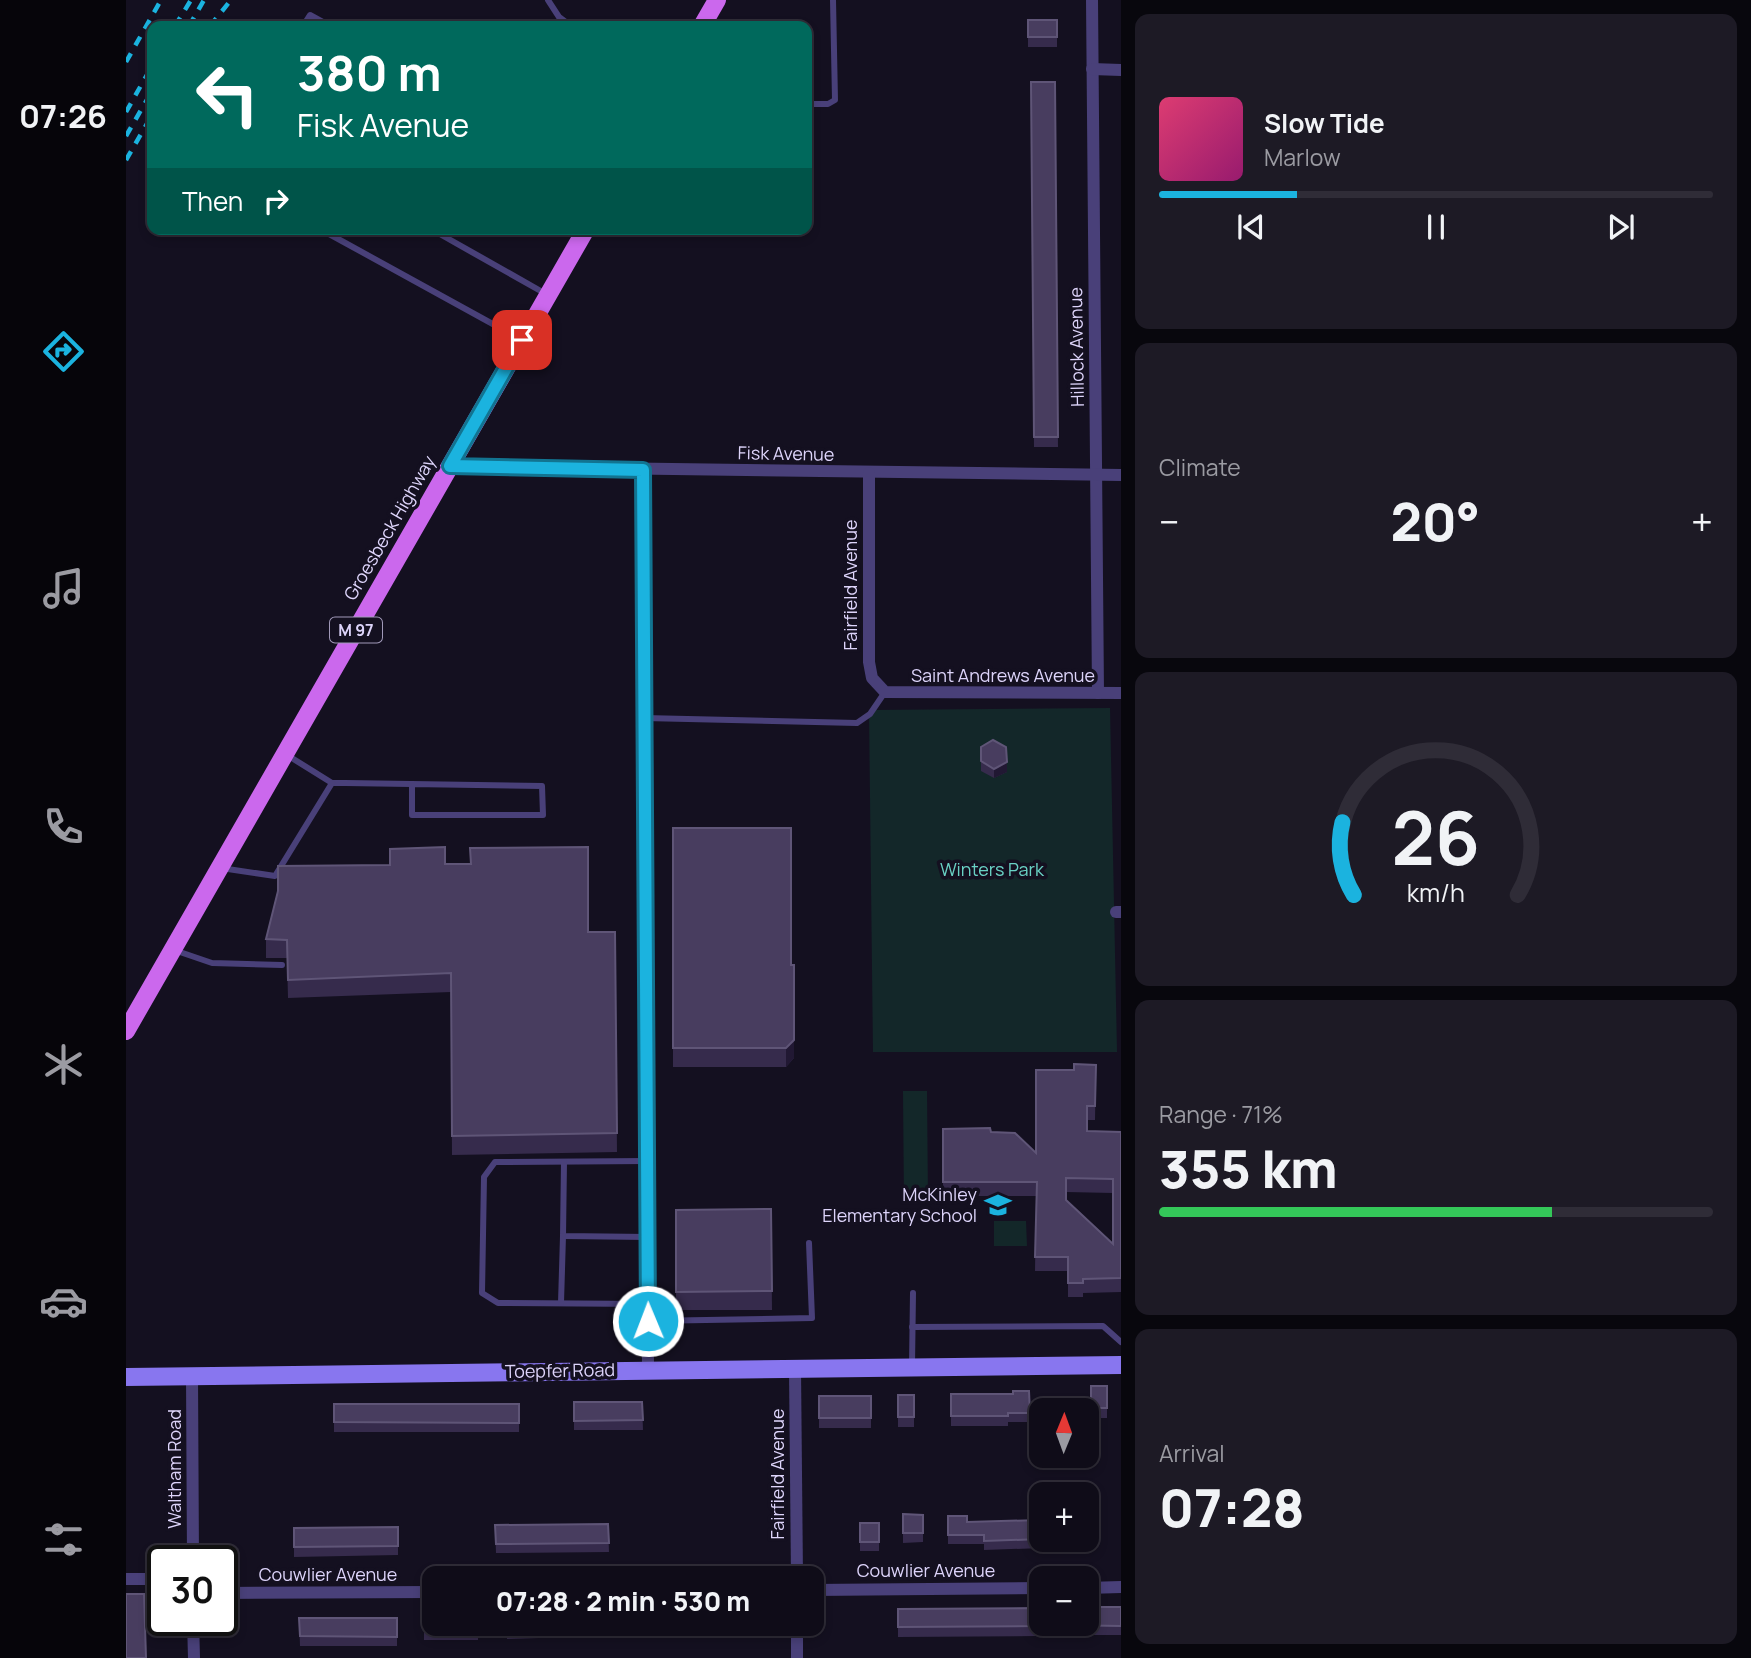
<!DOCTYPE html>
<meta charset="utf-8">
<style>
body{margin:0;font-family:Manrope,sans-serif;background:#1d1a25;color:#f1f3f6;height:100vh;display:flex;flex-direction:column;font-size:26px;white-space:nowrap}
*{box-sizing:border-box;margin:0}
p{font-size:23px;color:#9b9ba2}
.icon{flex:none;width:38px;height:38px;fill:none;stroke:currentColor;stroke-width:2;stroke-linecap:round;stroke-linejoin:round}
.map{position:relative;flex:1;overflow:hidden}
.drawer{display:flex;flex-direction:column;gap:14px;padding:14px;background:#08070d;width:630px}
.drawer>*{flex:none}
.banner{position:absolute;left:21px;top:21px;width:665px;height:214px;border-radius:14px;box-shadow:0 4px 10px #0003,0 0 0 2px #2f2c37;background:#00695c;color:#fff;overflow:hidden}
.needle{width:46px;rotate:1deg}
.fabs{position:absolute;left:903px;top:1398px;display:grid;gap:14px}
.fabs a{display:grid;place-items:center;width:70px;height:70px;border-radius:14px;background:#0f0c18;box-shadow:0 4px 10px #0003,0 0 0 2px #2f2c37;font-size:35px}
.speed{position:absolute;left:21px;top:1545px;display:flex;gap:14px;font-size:35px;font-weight:700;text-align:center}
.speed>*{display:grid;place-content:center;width:91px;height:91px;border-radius:50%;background:#0f0c18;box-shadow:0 4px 10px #0003,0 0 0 2px #2f2c37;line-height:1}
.speed .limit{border:4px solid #111;border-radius:10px;background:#fff;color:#111}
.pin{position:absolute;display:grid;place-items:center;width:60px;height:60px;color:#fff;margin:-30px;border-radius:14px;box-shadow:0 4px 10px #0006}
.me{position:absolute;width:77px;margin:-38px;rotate:359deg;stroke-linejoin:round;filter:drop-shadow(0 0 5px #0008)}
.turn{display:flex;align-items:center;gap:24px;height:147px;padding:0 35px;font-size:32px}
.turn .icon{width:91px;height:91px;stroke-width:2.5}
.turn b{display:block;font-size:49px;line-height:60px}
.then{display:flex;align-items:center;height:66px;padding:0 35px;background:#0003;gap:14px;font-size:26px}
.big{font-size:52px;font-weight:800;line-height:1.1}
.drawer .widget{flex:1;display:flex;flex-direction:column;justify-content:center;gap:10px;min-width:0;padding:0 24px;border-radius:14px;background:#1d1a25}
.drawer .dial{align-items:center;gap:0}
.dial svg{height:182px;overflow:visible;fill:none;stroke:#2f2c37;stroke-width:7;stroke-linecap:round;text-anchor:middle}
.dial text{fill:#f1f3f6;stroke:none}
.song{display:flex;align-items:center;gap:21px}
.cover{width:84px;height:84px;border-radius:10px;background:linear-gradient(135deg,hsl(340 70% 55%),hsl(320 70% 35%))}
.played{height:7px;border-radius:4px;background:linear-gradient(90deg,#1bb3df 25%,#2f2c37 25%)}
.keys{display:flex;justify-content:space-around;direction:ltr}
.heat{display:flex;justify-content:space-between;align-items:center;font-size:38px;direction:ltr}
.charge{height:10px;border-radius:5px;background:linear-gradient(90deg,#34c759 71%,#2f2c37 0)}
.trip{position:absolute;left:296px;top:1566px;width:402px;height:70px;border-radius:14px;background:#0f0c18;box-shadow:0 4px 10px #0003,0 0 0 2px #2f2c37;font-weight:800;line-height:70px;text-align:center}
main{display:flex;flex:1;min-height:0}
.tab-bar{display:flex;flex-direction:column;width:126px;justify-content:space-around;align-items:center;background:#06050a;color:#9b9ba2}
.tab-bar .icon{width:49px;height:49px}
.tab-bar .on{color:#1bb3df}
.tab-bar b{font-size:32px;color:#f1f3f6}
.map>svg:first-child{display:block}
.green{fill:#132729}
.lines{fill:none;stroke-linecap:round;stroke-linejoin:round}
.lane{stroke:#494079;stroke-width:6}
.street{stroke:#494079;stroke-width:12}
.secondary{stroke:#8876ef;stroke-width:18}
.primary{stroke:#cb68ed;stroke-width:18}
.rail{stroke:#1bb3df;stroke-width:4.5;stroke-dasharray:10 9;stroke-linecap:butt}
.wall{fill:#362b4c;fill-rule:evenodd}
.shaded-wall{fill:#211833}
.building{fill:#483d5f;stroke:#5f5577;stroke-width:2;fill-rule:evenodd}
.route-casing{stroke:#127491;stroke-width:18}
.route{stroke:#1bb3df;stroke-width:12}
.labels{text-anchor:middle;stroke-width:7;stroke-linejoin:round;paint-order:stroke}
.shield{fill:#141020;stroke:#a199b9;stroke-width:2}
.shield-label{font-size:16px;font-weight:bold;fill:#ddd4fa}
.street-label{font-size:18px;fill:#ddd4fa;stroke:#141020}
.park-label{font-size:18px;fill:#69d1c4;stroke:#141020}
.poi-label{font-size:18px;fill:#ddd4fa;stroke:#141020;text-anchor:end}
</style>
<main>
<nav class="tab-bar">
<b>07:26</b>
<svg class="icon on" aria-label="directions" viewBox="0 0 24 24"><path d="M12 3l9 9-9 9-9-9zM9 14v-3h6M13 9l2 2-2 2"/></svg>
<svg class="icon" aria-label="music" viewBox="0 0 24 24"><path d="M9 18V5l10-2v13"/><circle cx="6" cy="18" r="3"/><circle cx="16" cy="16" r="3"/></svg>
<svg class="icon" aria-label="phone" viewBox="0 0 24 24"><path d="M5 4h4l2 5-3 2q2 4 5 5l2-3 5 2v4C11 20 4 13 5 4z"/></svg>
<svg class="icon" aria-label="climate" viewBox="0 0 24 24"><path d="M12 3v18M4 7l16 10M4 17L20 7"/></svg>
<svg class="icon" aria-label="car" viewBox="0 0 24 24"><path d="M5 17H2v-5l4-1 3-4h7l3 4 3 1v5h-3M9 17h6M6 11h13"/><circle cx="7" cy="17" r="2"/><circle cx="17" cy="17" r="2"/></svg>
<svg class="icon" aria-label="filters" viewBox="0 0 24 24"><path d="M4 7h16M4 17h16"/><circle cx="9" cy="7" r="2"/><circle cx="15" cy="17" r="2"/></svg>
</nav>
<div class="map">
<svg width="995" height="1658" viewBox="0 0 995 1658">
<rect width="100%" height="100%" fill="#141020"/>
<!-- green -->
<g class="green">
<polygon points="984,708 991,1052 747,1052 743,710"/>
<polygon points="777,1091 801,1091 802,1202 778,1203"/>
<polygon points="868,1221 900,1221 901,1246 868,1246"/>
</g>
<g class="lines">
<!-- lane -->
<g class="lane">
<polyline points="422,0 433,17 445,26"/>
<polyline points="177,26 184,15 204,26"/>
<polyline points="681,104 702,104 709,100 707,0"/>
<polyline points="194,229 394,339"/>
<polyline points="305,229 420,294"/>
<polyline points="518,718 731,723 744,714 759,692"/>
<polyline points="206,783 219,783 416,786 417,815 286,815 286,784"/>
<polyline points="95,868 149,876 206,783 161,755"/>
<polyline points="48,950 86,963 156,965"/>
<polyline points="521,1161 369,1162 358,1177 356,1293 372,1303 522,1304"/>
<polyline points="438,1162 437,1236 522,1237"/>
<polyline points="435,1303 437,1236"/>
<polyline points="522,1321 686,1318 683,1243"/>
<polyline points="786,1327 977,1326 995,1342"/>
<polyline points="786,1365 787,1293"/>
</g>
<!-- street -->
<g class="street">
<polyline points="966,0 972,693"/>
<polyline points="966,69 995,70"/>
<polyline points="324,466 995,475"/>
<polyline points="517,470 522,1369"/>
<polyline points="743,473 743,662 746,678 759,692 995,693"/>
<polyline points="990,912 995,912"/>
<polyline points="669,1369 671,1578"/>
<polyline points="66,1376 67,1561"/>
<polyline points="0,1579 37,1579"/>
<polyline points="961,1588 995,1587"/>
<polyline points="686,1590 915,1588"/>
<polyline points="96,1593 308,1592"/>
<polyline points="67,1620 68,1658"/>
<polyline points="671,1624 671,1658"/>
</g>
<!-- secondary -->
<polyline class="secondary" points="0,1377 995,1365"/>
<!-- primary -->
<g class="primary">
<polyline points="576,26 591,0"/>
<polyline points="0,1031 460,229"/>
</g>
<!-- rail -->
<g class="rail">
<polyline points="49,26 65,0"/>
<polyline points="63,26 78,0"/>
<polyline points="84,26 105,0"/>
<polyline points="0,62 35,0"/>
<polyline points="0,112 26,66"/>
<polyline points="0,136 26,91"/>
<polyline points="0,160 26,115"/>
</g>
</g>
<!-- wall -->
<g class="wall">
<rect x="902" y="20" width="29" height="27"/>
<polygon points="905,82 929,82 932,447 908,447"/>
<polygon points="855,747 881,772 868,778 855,771"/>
<polygon points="547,828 665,965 668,1058 660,1067 547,1067"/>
<polygon points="344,848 462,932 489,932 491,1152 326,1155 325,992 162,998 161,958 140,958 140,939 319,864 344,864"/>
<path d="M970,1065L969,1120H961V1131L995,1132V1292L957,1293V1297H942V1271H909L910,1196H817V1129L865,1132L910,1153L948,1070ZM940,1192L987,1193V1244L940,1200Z"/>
<polygon points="645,1209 646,1310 550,1310 550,1210"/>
<rect x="965" y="1386" width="16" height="32"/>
<polygon points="903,1391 904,1422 882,1422 882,1426 825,1426 825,1394 887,1394"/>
<rect x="772" y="1395" width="16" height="32"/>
<rect x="693" y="1396" width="52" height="32"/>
<polygon points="448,1402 516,1402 517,1430 448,1430"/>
<rect x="208" y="1404" width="185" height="28"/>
<polygon points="777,1514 797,1515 797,1542 777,1543"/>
<polygon points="822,1516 841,1522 915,1520 915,1540 917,1540 917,1548 858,1550 858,1544 822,1544"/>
<rect x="734" y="1523" width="19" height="28"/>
<polygon points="482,1524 483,1552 370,1553 369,1525"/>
<polygon points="272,1527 272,1555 168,1557 168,1528"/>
<polygon points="995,1607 995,1635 935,1635 934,1624"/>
<polygon points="910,1608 910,1636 772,1637 772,1609"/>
<polygon points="298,1612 352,1624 352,1640 298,1640"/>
<polygon points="173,1618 271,1618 271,1646 174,1646"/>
<polygon points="381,1624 444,1624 444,1637 381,1639"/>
</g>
<!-- shaded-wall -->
<g class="shaded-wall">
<polygon points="881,762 881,772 868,778 868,769"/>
<polygon points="668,1040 668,1058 660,1067 660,1048"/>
</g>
<!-- building -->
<g class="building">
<rect x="902" y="20" width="29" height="17"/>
<polygon points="905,82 929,82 932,437 908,437"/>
<polygon points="867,740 880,747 881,762 868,769 855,761 855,747"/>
<polygon points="547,828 665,828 665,965 668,965 668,1040 660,1048 547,1048"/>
<polygon points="319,847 319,864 345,864 344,848 462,847 462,932 489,932 491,1133 326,1136 325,973 162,980 161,940 140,939 152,891 152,866 264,865 264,849"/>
<path d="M948,1064L970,1065L969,1106H961V1131L995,1132V1278L957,1279V1283H942V1257H909L911,1182H817V1129L864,1128L865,1132L889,1133L910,1153V1070H948ZM940,1178L987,1179V1244L940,1200Z"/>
<polygon points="645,1209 646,1291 550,1292 550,1210"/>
<rect x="965" y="1386" width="16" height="22"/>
<polygon points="887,1391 903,1391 904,1413 882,1413 882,1416 825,1416 825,1394 887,1394"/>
<rect x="772" y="1395" width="16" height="22"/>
<rect x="693" y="1396" width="52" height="22"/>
<polygon points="448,1402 516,1402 517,1420 448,1421"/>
<polygon points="208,1404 393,1404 393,1423 208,1422"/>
<polygon points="777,1514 797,1515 797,1533 777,1533"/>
<polygon points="822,1516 841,1516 841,1522 915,1520 915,1539 858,1541 858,1535 822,1535"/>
<rect x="734" y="1523" width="19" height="19"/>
<polygon points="482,1524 483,1543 370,1544 369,1525"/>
<polygon points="272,1527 272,1546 168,1547 168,1528"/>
<polygon points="0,1594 18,1594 20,1658 0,1658"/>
<polygon points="961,1607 995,1607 995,1626 935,1625 935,1624 961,1624"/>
<polygon points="910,1608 910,1626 772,1627 772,1609"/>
<polygon points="298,1612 308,1612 308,1624 352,1624 352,1630 298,1630"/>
<polygon points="173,1618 271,1618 271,1637 174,1636"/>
<polygon points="381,1624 444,1624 444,1628 381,1630"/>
</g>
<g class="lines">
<defs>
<polyline id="route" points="396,340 324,466 517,470 522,1321"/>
</defs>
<!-- route casing -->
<use href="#route" class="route-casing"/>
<!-- route -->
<use href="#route" class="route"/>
</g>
<!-- icons -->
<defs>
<symbol id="school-bare" viewBox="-9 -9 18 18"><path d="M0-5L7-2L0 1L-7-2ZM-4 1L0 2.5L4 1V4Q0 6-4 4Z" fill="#1bb3df" stroke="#141020" stroke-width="2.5" paint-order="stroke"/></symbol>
</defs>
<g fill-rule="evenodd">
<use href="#school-bare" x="853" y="1186" width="38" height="38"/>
</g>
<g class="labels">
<!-- shield labels -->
<rect class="shield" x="204" y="617.5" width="52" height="25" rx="5"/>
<g class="shield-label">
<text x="230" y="636">M 97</text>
</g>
<!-- street labels -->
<g class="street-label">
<text transform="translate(951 347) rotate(-91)" y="6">Hillock Avenue</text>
<text transform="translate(660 454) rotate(1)" y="6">Fisk Avenue</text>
<text transform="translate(264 528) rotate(-60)" y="6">Groesbeck Highway</text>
<text transform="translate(725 585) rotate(-90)" y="6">Fairfield Avenue</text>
<text x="877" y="682">Saint Andrews Avenue</text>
<text transform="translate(434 1371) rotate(-1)" y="6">Toepfer Road</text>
<text transform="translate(49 1469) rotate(-90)" y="6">Waltham Road</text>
<text transform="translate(652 1474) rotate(-90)" y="6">Fairfield Avenue</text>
<text x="800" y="1577">Couwlier Avenue</text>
<text x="202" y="1581">Couwlier Avenue</text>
</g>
<!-- park labels -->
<g class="park-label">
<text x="866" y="876">Winters Park</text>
</g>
<!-- poi labels -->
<g class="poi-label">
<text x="851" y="1201">McKinley<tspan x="851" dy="21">Elementary School</tspan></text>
</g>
</g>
</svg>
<div class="fabs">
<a><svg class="needle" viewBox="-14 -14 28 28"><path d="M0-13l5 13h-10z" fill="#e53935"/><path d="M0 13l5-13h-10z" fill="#9b9ba2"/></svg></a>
<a>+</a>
<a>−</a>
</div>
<div class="speed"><div class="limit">30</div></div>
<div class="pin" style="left:396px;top:340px;background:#d93025"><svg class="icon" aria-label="arrive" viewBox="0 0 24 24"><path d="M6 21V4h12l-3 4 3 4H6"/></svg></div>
<svg class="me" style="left:522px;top:1321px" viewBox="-20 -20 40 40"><circle r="17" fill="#1bb3df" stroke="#fff" stroke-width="3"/><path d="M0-11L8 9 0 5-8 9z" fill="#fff"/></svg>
<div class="trip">07:28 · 2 min · 530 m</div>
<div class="banner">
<div class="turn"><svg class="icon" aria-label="left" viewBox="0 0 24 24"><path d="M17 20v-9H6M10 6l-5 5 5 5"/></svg><div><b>380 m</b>Fisk Avenue</div></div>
<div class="then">Then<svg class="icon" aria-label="right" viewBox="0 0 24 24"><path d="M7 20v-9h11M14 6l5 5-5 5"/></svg></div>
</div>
</div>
<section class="drawer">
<div class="widget">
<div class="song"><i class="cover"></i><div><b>Slow Tide</b><p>Marlow</p></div></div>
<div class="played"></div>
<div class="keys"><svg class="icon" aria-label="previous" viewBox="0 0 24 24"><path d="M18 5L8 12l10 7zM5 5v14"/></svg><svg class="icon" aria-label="pause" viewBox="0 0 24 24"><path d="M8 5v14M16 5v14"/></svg><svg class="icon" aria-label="next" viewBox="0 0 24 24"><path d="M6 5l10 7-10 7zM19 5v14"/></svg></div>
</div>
<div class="widget"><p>Climate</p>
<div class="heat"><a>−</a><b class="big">20°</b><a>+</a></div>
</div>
<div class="widget dial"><svg viewBox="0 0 100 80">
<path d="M14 69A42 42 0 1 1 86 69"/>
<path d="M14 69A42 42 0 0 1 9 37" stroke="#1bb3df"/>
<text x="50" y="56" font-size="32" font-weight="700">26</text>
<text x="50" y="72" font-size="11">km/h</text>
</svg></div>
<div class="widget"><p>Range · 71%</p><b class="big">355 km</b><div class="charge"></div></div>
<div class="widget"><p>Arrival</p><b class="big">07:28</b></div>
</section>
</main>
